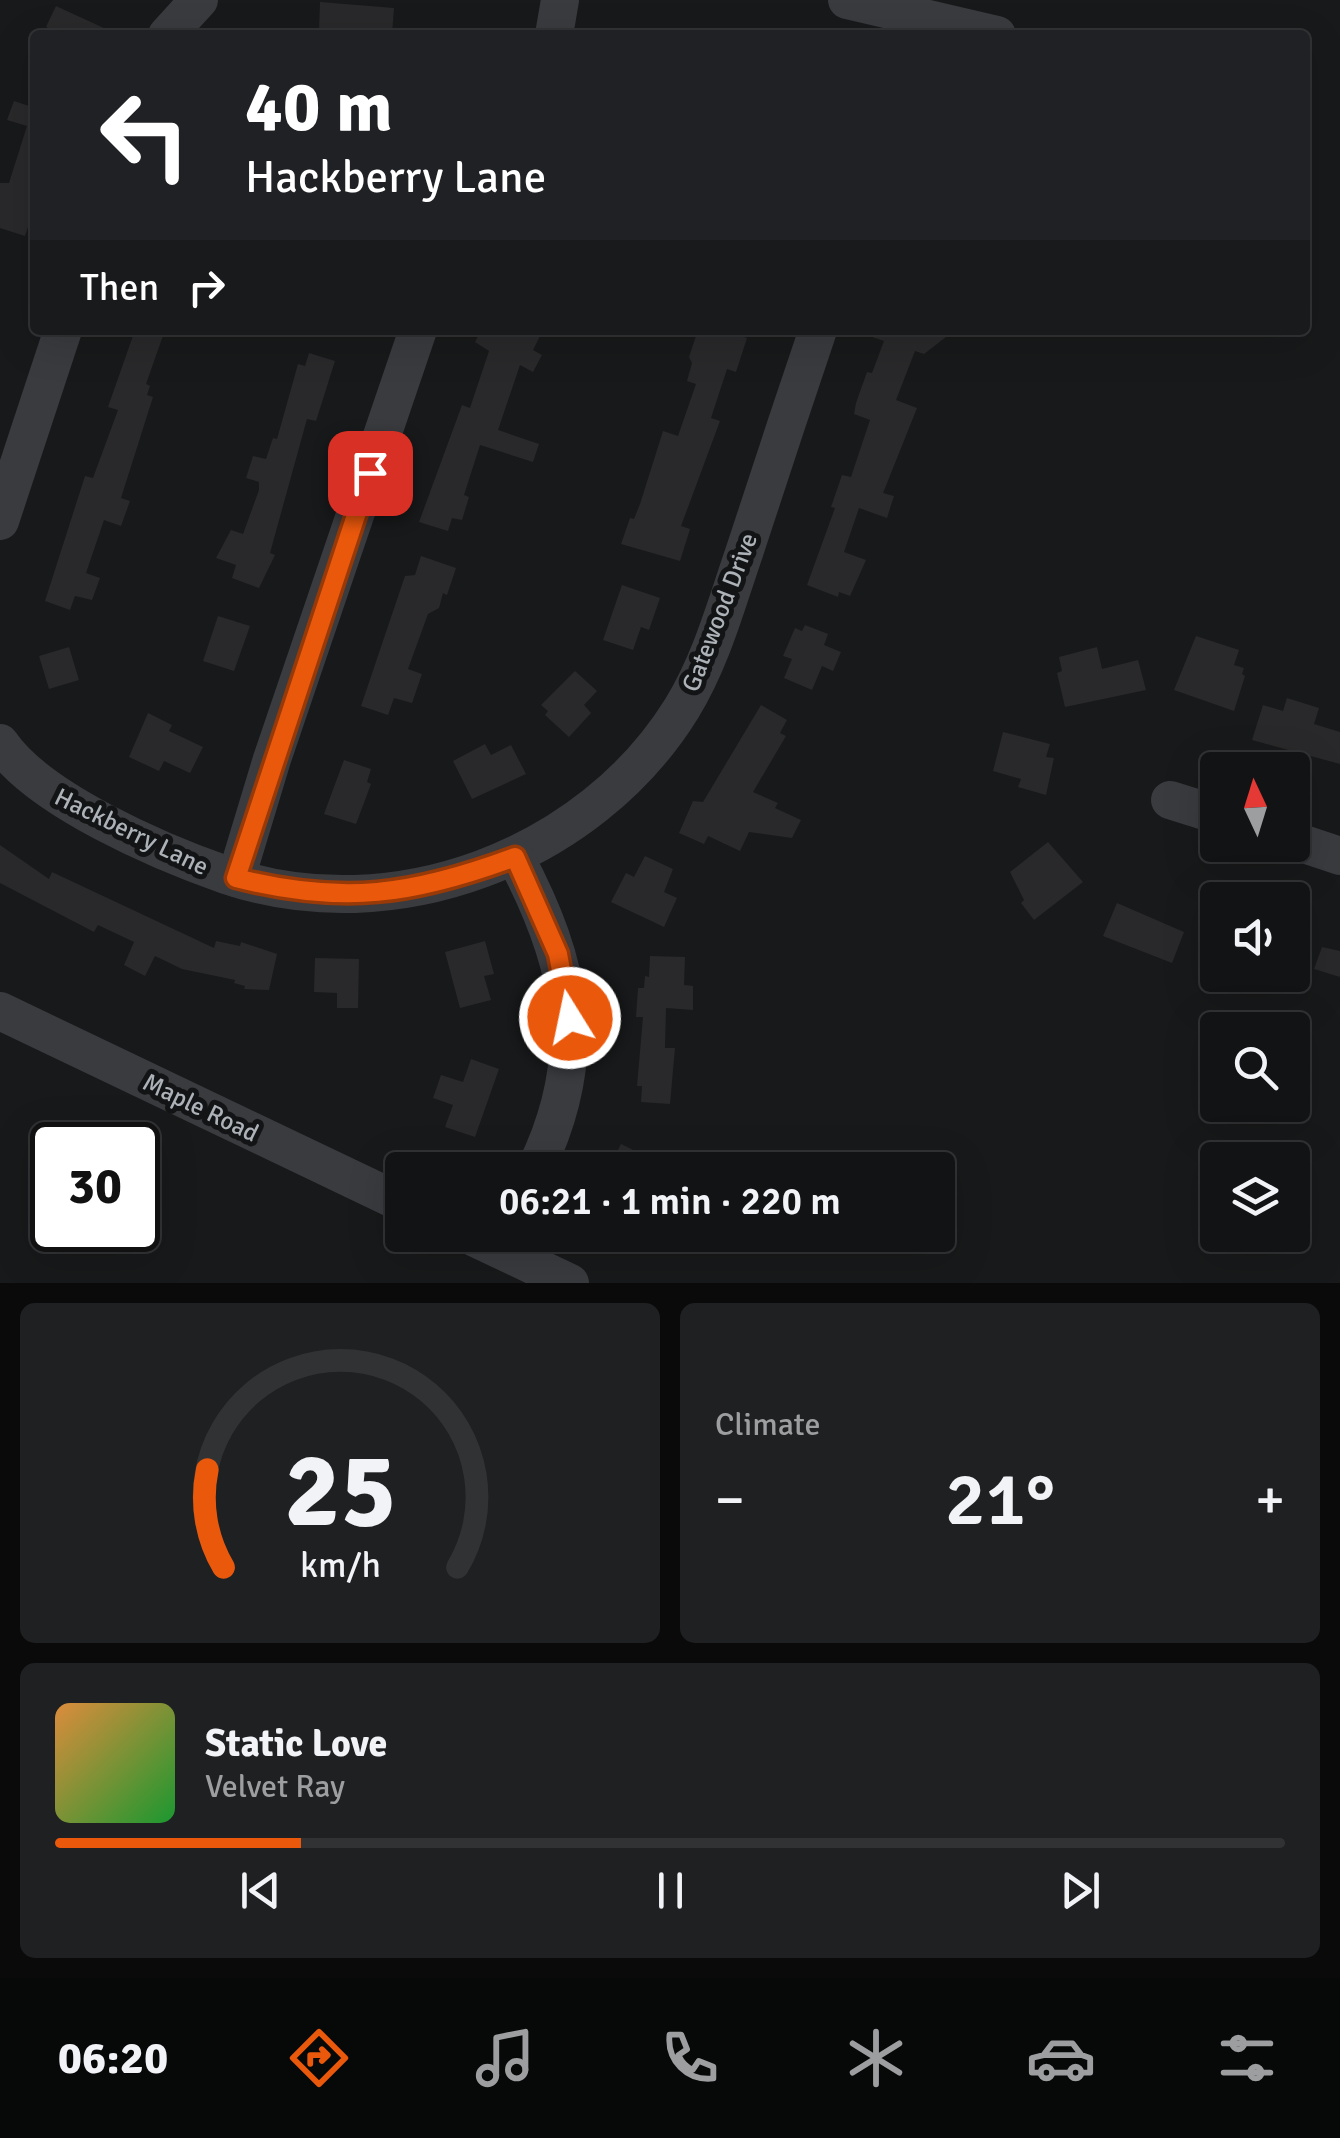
<!DOCTYPE html>
<meta charset="utf-8">
<style>
body{margin:0;font-family:Signika,sans-serif;background:#1f2022;color:#f1f3f6;height:100vh;display:flex;flex-direction:column;font-size:38px;white-space:nowrap}
*{box-sizing:border-box;margin:0}
p{font-size:32px;color:#9c9ea0}
.icon{flex:none;width:55px;height:55px;fill:none;stroke:currentColor;stroke-width:2;stroke-linecap:round;stroke-linejoin:round}
.map{position:relative;height:1283px;overflow:hidden}
.details{display:flex;flex-direction:column;gap:20px;padding:20px;background:#0a0a0b;flex:1}
.details>*{flex:none}
.guide{position:absolute;left:30px;top:30px;width:1280px;height:305px;border-radius:10px;box-shadow:0 10px 40px #0002,0 0 0 2px #313234;background:#202124;color:#fff;overflow:hidden}
.needle{width:65px;rotate:356deg}
.buttons{position:absolute;left:1200px;top:752px;display:grid;gap:20px}
.buttons a{display:grid;place-items:center;width:110px;height:110px;border-radius:10px;background:#121314;box-shadow:0 10px 40px #0002,0 0 0 2px #313234;font-size:50px}
.speed{position:absolute;left:30px;top:1122px;display:flex;gap:20px;font-size:50px;font-weight:700;text-align:center}
.speed>*{display:grid;place-content:center;width:130px;height:130px;border-radius:50%;background:#121314;box-shadow:0 10px 40px #0002,0 0 0 2px #313234;line-height:1}
.speed .limit{border:5px solid #111;border-radius:15px;background:#fff;color:#111}
.pin{position:absolute;display:grid;place-items:center;width:85px;height:85px;color:#fff;margin:-42px;border-radius:20px;box-shadow:0 5px 15px #0006}
.me{position:absolute;width:110px;margin:-55px;rotate:350deg;stroke-linejoin:round;filter:drop-shadow(0 0 8px #0008)}
.turn{display:flex;align-items:center;gap:35px;height:210px;padding:0 50px;font-size:45px}
.turn .icon{width:130px;height:130px;stroke-width:2.5}
.turn b{display:block;font-size:70px;line-height:85px}
.then{display:flex;align-items:center;height:95px;padding:0 50px;background:#0003;gap:20px;font-size:38px}
.big{font-size:75px;font-weight:600;line-height:1.1}
.details .card{flex:1;display:flex;flex-direction:column;justify-content:center;gap:15px;min-width:0;padding:0 35px;border-radius:15px;background:#1f2022}
.details .dial{align-items:center;gap:0}
.dial svg{height:260px;overflow:visible;fill:none;stroke:#313234;stroke-width:7;stroke-linecap:round;text-anchor:middle}
.dial text{fill:#f1f3f6;stroke:none}
.song{display:flex;align-items:center;gap:30px}
.cover{width:120px;height:120px;border-radius:15px;background:linear-gradient(135deg,hsl(30 70% 55%),hsl(130 70% 35%))}
.played{height:10px;border-radius:5px;background:linear-gradient(90deg,#ea580c 20%,#313234 20%)}
.keys{display:flex;justify-content:space-around;direction:ltr}
.heat{display:flex;justify-content:space-between;align-items:center;font-size:55px;direction:ltr}
.details .tiles{flex:1;display:grid;gap:20px;grid-template-columns:1fr 1fr}
.card:last-child{grid-column:span 2}
.trip{position:absolute;left:385px;top:1152px;width:570px;height:100px;border-radius:10px;background:#121314;box-shadow:0 10px 40px #0002,0 0 0 2px #313234;font-weight:600;line-height:100px;text-align:center}
.tabs{display:flex;height:160px;justify-content:space-around;align-items:center;background:#070808;color:#9c9ea0}
.tabs .icon{width:70px;height:70px}
.tabs .current{color:#ea580c}
.tabs b{font-size:45px;color:#f1f3f6}
.map>svg:first-child{display:block}
.building{fill:#29292b}
.lines{fill:none;stroke-linecap:round;stroke-linejoin:round}
.minor{stroke:#3a3b3f;stroke-width:38}
.route-casing{stroke:#983908;stroke-width:25}
.route{stroke:#ea580c;stroke-width:18}
.labels{text-anchor:middle;stroke-width:10;stroke-linejoin:round;paint-order:stroke}
.street-label{font-size:25px;fill:#acb2b8;stroke:#131415}
</style>
<div class="map">
<svg width="1340" height="1283" viewBox="0 0 1340 1283">
<rect width="100%" height="100%" fill="#18191a"/>
<!-- building -->
<g class="building">
<polygon points="320,2 394,8 392,35 342,35 319,31"/>
<polygon points="56,6 119,35 63,35 46,27"/>
<polygon points="14,101 35,108 35,206 25,236 0,228 0,183 9,183 27,126 7,120"/>
<polygon points="135,330 165,330 146,384 150,386 147,395 153,397 121,498 130,501 121,526 104,520 86,573 100,578 92,600 75,596 70,610 45,601 85,476 93,478 118,410 108,407"/>
<polygon points="481,330 543,330 533,350 542,355 533,372 520,365 498,430 539,444 533,462 480,445 464,495 469,497 462,520 452,518 448,531 419,522 462,405 470,408 489,351 475,342"/>
<polygon points="698,330 720,330 747,338 736,372 727,369 711,418 720,421 681,526 690,529 680,561 621,544 630,518 634,519 640,504 663,431 678,436 696,384 687,381 692,363 689,357"/>
<polygon points="863,330 955,330 924,354 915,351 896,400 917,408 883,493 894,496 887,518 859,508 844,552 866,560 850,596 839,592 838,597 807,585 835,508 831,507 842,475 851,477 870,420 854,414 856,403 867,372 872,373 884,341 863,334"/>
<polygon points="309,353 335,361 316,421 307,419 270,553 275,555 259,588 232,578 236,565 216,558 231,530 243,534 259,490 259,482 246,478 253,456 266,459 273,438 277,439 298,364 305,366"/>
<polygon points="421,556 456,568 447,595 443,593 439,608 428,614 408,669 422,674 412,703 394,698 388,715 361,706 405,576 415,575"/>
<polygon points="622,585 660,598 649,630 641,627 633,650 603,640"/>
<polygon points="218,616 250,626 234,671 203,661"/>
<polygon points="805,625 828,634 824,645 841,652 833,671 822,666 812,690 784,678 792,659 783,656 795,628 802,631"/>
<polygon points="1196,636 1239,650 1234,665 1244,668 1242,674 1245,676 1234,711 1174,690"/>
<polygon points="69,647 79,680 49,689 39,656"/>
<polygon points="1097,647 1102,669 1138,660 1146,690 1065,707 1057,673 1062,671 1059,657"/>
<polygon points="575,671 597,691 584,705 591,713 569,737 545,715 548,711 541,705"/>
<polygon points="1287,698 1319,708 1314,724 1340,732 1340,764 1252,740 1263,705 1283,711"/>
<polygon points="761,705 787,720 780,733 786,736 753,792 778,803 775,808 801,820 792,838 749,832 740,851 708,836 704,844 679,833 693,801 703,802"/>
<polygon points="148,713 172,725 169,731 203,747 190,773 164,761 159,771 129,757"/>
<polygon points="1003,732 1050,744 1046,757 1054,758 1046,795 1018,787 1021,779 993,771"/>
<polygon points="485,744 491,755 511,745 526,774 472,799 453,761"/>
<polygon points="344,760 371,769 367,782 371,784 356,824 324,814"/>
<polygon points="1048,842 1083,882 1034,920 1021,903 1024,900 1010,872"/>
<polygon points="0,845 49,879 52,872 214,948 216,941 240,946 241,942 277,954 269,990 244,989 245,986 234,983 235,980 182,969 155,956 145,976 124,965 134,942 98,925 94,932 0,883"/>
<polygon points="645,856 673,869 664,892 677,898 664,927 611,902 626,873 634,877"/>
<polygon points="1117,903 1184,932 1172,963 1103,936"/>
<polygon points="485,941 494,974 484,976 491,1000 460,1008 445,952"/>
<polygon points="1322,947 1340,951 1340,977 1314,969"/>
<polygon points="650,956 685,957 684,985 693,986 693,1010 666,1008 665,1048 675,1048 670,1104 641,1102 642,1086 637,1086 643,1017 636,1017 638,988 644,988 645,976 649,977"/>
<polygon points="315,958 359,959 358,1008 337,1008 337,993 314,992"/>
<polygon points="471,1059 499,1069 475,1137 445,1127 453,1105 433,1098 441,1075 463,1082"/>
<polygon points="621,1144 673,1170 608,1170"/>
</g>
<g class="lines">
<!-- minor -->
<g class="minor">
<polyline points="847,0 997,35"/>
<polyline points="167,35 199,0"/>
<polyline points="554,35 560,0"/>
<polyline points="0,521 63,330"/>
<path d="M0,743C39,800 160,852 226,875C393,932 590,857 682,708C711,661 726,605 744,553C768,479 793,404 818,330"/>
<polyline points="1170,800 1218,815"/>
<polyline points="1292,840 1340,856"/>
<path d="M515,857C573,966 591,1056 535,1170"/>
<polyline points="236,878 272,759 418,330"/>
<polyline points="0,1011 402,1203"/>
<polyline points="469,1235 570,1283"/>
</g>
</g>
<g class="lines">
<defs>
<path id="route" d="M370,473L236,878C343,905 413,895 515,857L558,954L570,1018"/>
</defs>
<!-- route casing -->
<use href="#route" class="route-casing"/>
<!-- route -->
<use href="#route" class="route"/>
</g>
<g class="labels">
<!-- street labels -->
<g class="street-label">
<text transform="translate(719 612) rotate(-69)" y="9">Gatewood Drive</text>
<text transform="translate(132 831) rotate(26)" y="9">Hackberry Lane</text>
<text transform="translate(201 1107) rotate(26)" y="9">Maple Road</text>
</g>
</g>
</svg>
<div class="buttons">
<a><svg class="needle" viewBox="-14 -14 28 28"><path d="M0-13l5 13h-10z" fill="#e53935"/><path d="M0 13l5-13h-10z" fill="#9c9ea0"/></svg></a>
<a><svg class="icon" aria-label="sound" viewBox="0 0 24 24"><path d="M4 9h4l5-4v14l-5-4H4zM17 9q2 3 0 6"/></svg></a>
<a><svg class="icon" aria-label="search" viewBox="0 0 24 24"><circle cx="10" cy="10" r="6"/><path d="M15 15l6 6"/></svg></a>
<a><svg class="icon" aria-label="layers" viewBox="0 0 24 24"><path d="M12 4l9 5-9 5-9-5zM3 14l9 5 9-5"/></svg></a>
</div>
<div class="speed"><div class="limit">30</div></div>
<div class="pin" style="left:370px;top:473px;background:#d93025"><svg class="icon" aria-label="arrive" viewBox="0 0 24 24"><path d="M6 21V4h12l-3 4 3 4H6"/></svg></div>
<svg class="me" style="left:570px;top:1018px" viewBox="-20 -20 40 40"><circle r="17" fill="#ea580c" stroke="#fff" stroke-width="3"/><path d="M0-11L8 9 0 5-8 9z" fill="#fff"/></svg>
<div class="trip">06:21 · 1 min · 220 m</div>
<div class="guide">
<div class="turn"><svg class="icon" aria-label="left" viewBox="0 0 24 24"><path d="M17 20v-9H6M10 6l-5 5 5 5"/></svg><div><b>40 m</b>Hackberry Lane</div></div>
<div class="then">Then<svg class="icon" aria-label="right" viewBox="0 0 24 24"><path d="M7 20v-9h11M14 6l5 5-5 5"/></svg></div>
</div>
</div>
<section class="details">
<div class="tiles">
<div class="card dial"><svg viewBox="0 0 100 80">
<path d="M14 69A42 42 0 1 1 86 69"/>
<path d="M14 69A42 42 0 0 1 9 39" stroke="#ea580c"/>
<text x="50" y="56" font-size="32" font-weight="700">25</text>
<text x="50" y="72" font-size="11">km/h</text>
</svg></div>
<div class="card"><p>Climate</p>
<div class="heat"><a>−</a><b class="big">21°</b><a>+</a></div>
</div>
<div class="card">
<div class="song"><i class="cover"></i><div><b>Static Love</b><p>Velvet Ray</p></div></div>
<div class="played"></div>
<div class="keys"><svg class="icon" aria-label="previous" viewBox="0 0 24 24"><path d="M18 5L8 12l10 7zM5 5v14"/></svg><svg class="icon" aria-label="pause" viewBox="0 0 24 24"><path d="M8 5v14M16 5v14"/></svg><svg class="icon" aria-label="next" viewBox="0 0 24 24"><path d="M6 5l10 7-10 7zM19 5v14"/></svg></div>
</div>
</div>
</section>
<nav class="tabs">
<b>06:20</b>
<svg class="icon current" aria-label="directions" viewBox="0 0 24 24"><path d="M12 3l9 9-9 9-9-9zM9 14v-3h6M13 9l2 2-2 2"/></svg>
<svg class="icon" aria-label="music" viewBox="0 0 24 24"><path d="M9 18V5l10-2v13"/><circle cx="6" cy="18" r="3"/><circle cx="16" cy="16" r="3"/></svg>
<svg class="icon" aria-label="phone" viewBox="0 0 24 24"><path d="M5 4h4l2 5-3 2q2 4 5 5l2-3 5 2v4C11 20 4 13 5 4z"/></svg>
<svg class="icon" aria-label="climate" viewBox="0 0 24 24"><path d="M12 3v18M4 7l16 10M4 17L20 7"/></svg>
<svg class="icon" aria-label="car" viewBox="0 0 24 24"><path d="M5 17H2v-5l4-1 3-4h7l3 4 3 1v5h-3M9 17h6M6 11h13"/><circle cx="7" cy="17" r="2"/><circle cx="17" cy="17" r="2"/></svg>
<svg class="icon" aria-label="filters" viewBox="0 0 24 24"><path d="M4 7h16M4 17h16"/><circle cx="9" cy="7" r="2"/><circle cx="15" cy="17" r="2"/></svg>
</nav>
